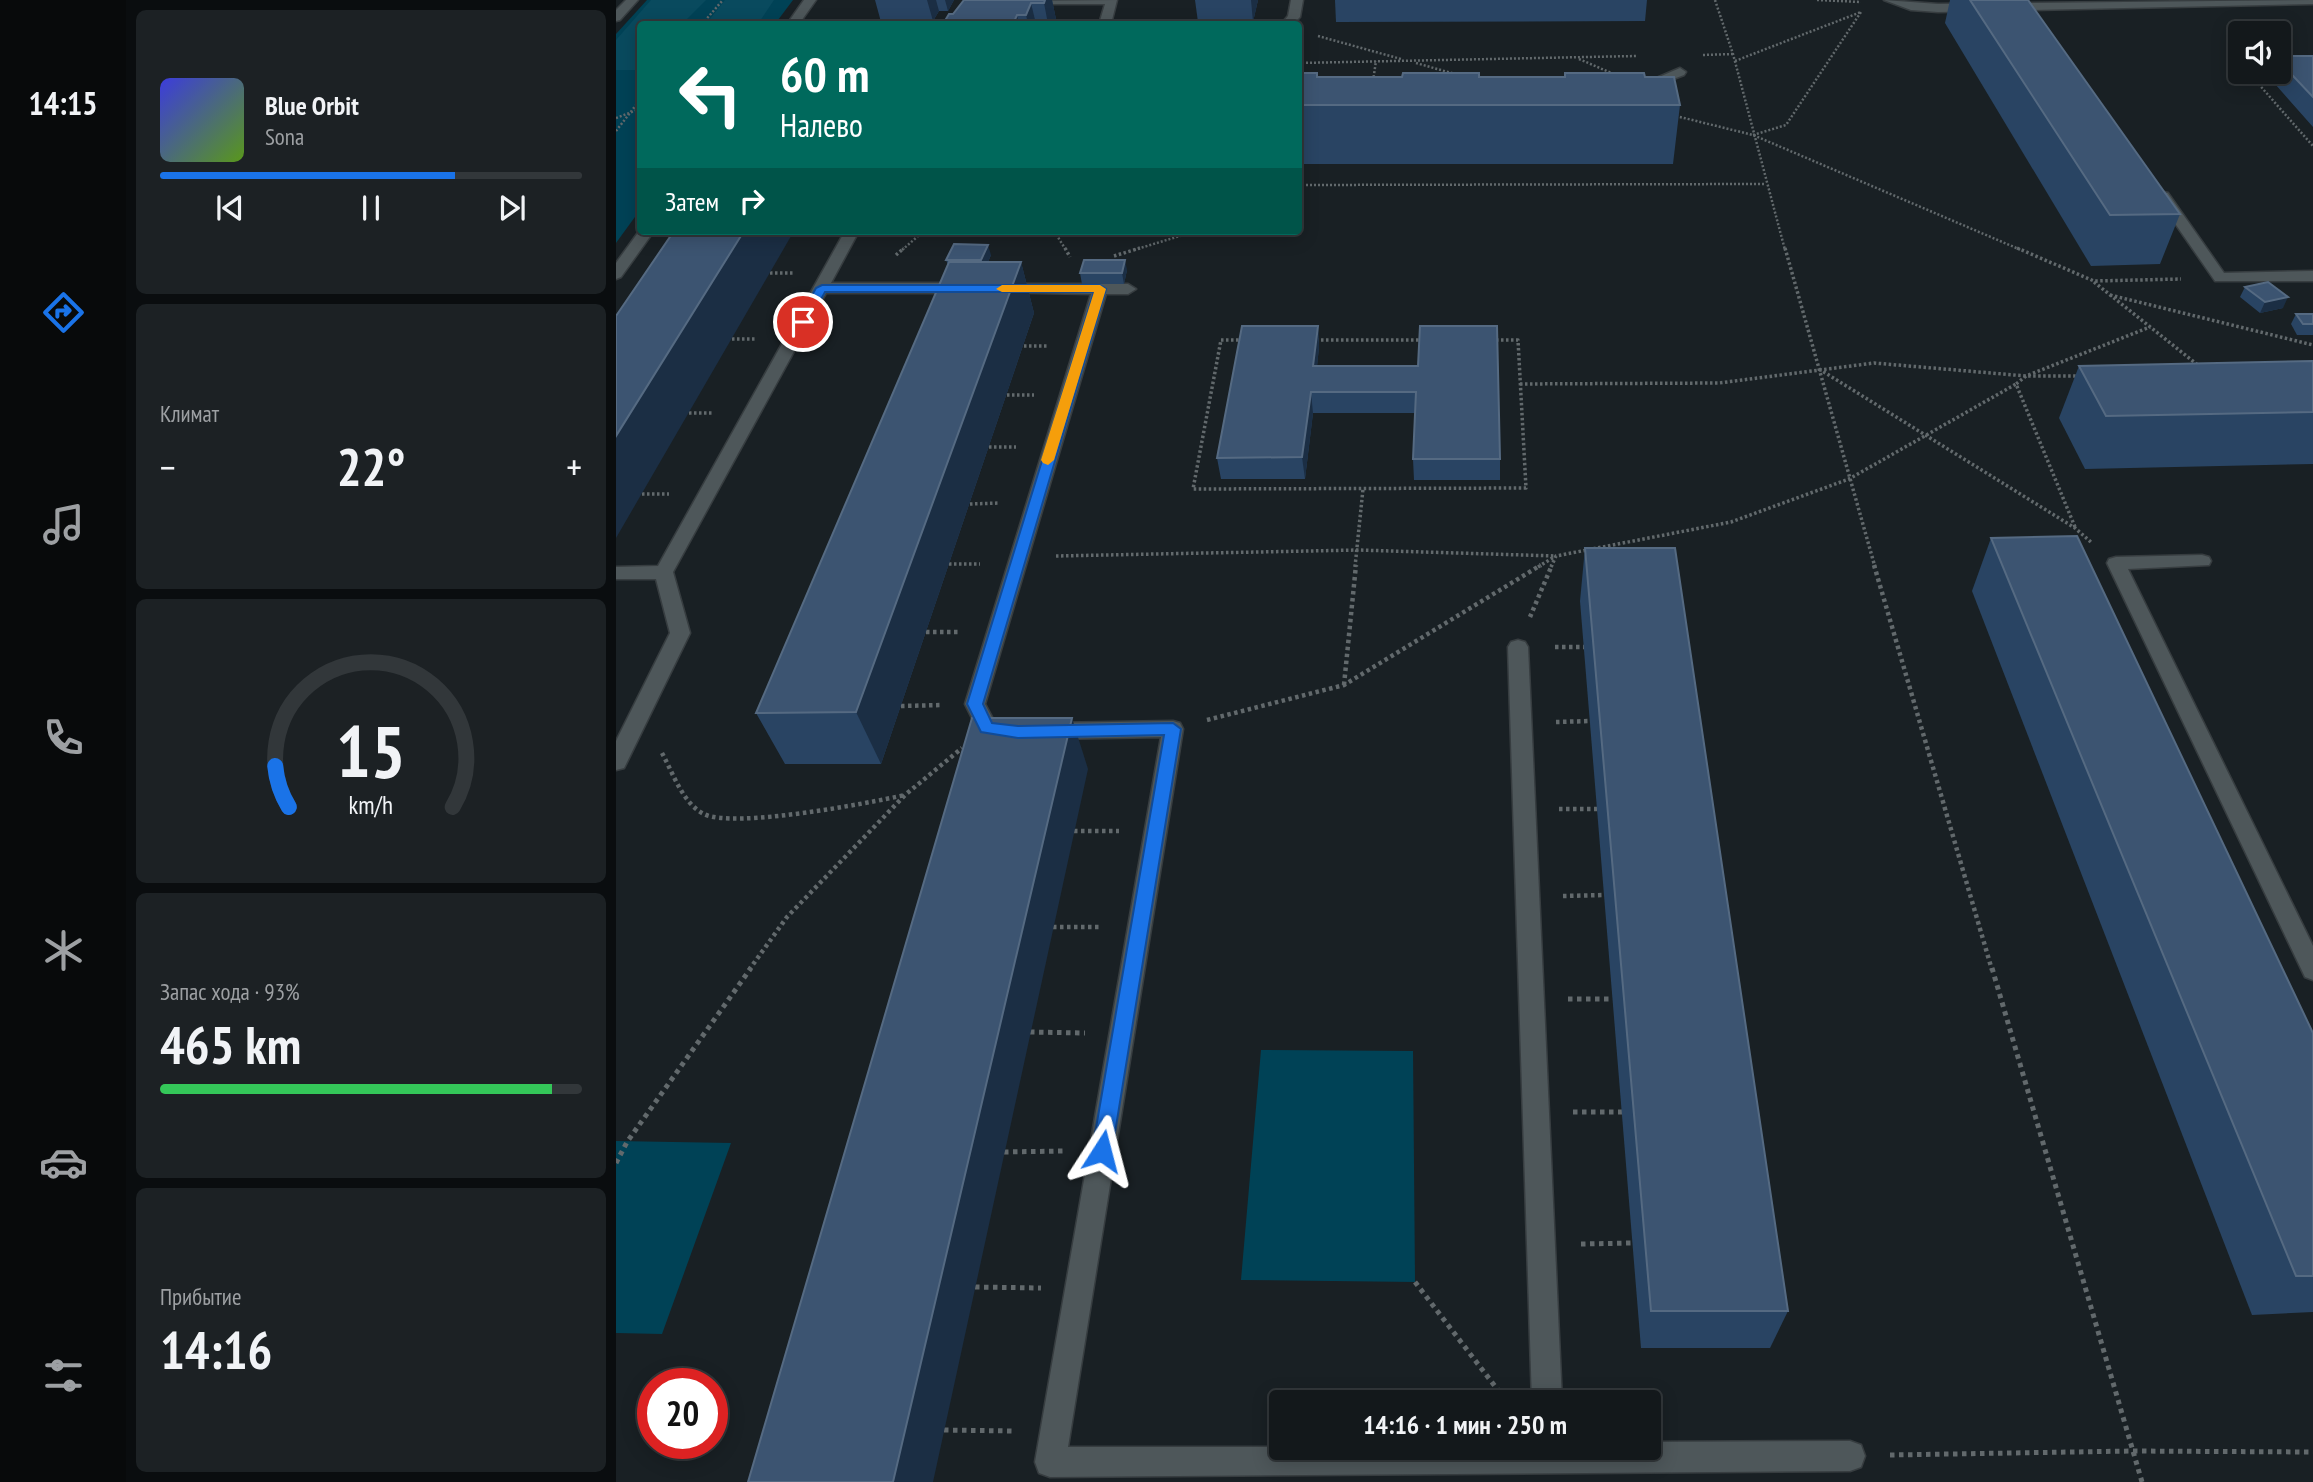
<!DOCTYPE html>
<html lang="ru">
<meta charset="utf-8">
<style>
body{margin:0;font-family:"PT Sans Narrow",sans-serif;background:#1c2124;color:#f1f3f6;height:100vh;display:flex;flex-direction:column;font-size:26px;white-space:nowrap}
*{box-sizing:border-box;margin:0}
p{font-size:23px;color:#9da0a3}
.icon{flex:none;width:38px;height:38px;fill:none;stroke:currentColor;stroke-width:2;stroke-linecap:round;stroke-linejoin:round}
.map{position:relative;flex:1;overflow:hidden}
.details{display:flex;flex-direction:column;gap:10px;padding:10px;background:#0a0d0f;width:490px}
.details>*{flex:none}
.hud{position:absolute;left:21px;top:21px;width:665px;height:214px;border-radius:7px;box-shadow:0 4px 18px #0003,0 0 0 2px #32373a;background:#00695c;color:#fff;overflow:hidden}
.fabs{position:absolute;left:1612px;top:21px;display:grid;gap:14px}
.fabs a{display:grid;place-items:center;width:63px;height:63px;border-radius:7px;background:#13181b;box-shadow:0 4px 18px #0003,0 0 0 2px #32373a;font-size:35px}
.speed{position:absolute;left:21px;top:1368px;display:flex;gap:14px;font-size:35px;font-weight:700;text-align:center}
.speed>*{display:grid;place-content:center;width:91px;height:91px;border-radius:50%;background:#13181b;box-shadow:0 4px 18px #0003,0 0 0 2px #32373a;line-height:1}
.speed .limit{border:10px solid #d22;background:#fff;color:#111}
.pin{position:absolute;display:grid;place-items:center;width:60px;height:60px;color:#fff;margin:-30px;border:4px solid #fff;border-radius:50%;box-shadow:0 2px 7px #0007}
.me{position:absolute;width:77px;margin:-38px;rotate:9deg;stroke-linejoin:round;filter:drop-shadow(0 0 5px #0008)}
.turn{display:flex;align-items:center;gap:24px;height:147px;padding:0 28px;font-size:32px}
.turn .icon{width:91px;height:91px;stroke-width:2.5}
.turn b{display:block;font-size:49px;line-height:60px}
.then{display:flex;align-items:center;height:66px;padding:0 28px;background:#0003;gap:14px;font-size:26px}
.big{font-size:52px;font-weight:600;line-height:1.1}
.details .tile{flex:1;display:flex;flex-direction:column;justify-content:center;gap:10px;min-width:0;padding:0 24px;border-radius:10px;background:#1c2124}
.details .dial{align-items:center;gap:0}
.dial svg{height:182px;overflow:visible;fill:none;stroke:#32373a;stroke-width:7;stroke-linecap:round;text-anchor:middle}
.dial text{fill:#f1f3f6;stroke:none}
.song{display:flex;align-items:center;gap:21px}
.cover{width:84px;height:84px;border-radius:10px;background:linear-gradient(135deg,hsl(240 70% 55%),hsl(90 70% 35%))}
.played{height:7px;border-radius:4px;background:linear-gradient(90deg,#1a73e8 70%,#32373a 70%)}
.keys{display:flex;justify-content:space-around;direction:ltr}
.heat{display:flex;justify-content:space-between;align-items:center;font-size:38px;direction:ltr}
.charge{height:10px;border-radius:5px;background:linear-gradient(90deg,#34c759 93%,#32373a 0)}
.trip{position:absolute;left:653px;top:1390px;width:392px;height:70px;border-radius:7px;background:#13181b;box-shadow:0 4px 18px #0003,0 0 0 2px #32373a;font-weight:600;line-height:70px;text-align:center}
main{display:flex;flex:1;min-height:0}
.dock{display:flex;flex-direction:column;width:126px;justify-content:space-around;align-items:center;background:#080a0b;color:#9da0a3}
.dock .icon{width:49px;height:49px}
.dock .active{color:#1a73e8}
.dock b{font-size:32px;color:#f1f3f6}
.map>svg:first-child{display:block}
.green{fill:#004256}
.forest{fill:#094a5e}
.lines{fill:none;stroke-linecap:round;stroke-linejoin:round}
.service-casing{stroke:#373d40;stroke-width:3}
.minor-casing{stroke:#373d40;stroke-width:3}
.tertiary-casing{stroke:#373d40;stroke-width:3}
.path-far3{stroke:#62696c;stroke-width:2.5;stroke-dasharray:2 2;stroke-linecap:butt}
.path-far2{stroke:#62696c;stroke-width:3.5;stroke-dasharray:2.5 2.5;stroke-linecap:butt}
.path-far1{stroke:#62696c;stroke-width:4.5;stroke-dasharray:3.5 3.5;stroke-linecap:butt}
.path{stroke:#62696c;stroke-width:5;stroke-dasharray:4.5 4.5;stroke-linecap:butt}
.service{fill:#4e575a;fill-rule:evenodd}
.minor{fill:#4e575a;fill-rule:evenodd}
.tertiary{fill:#4e575a;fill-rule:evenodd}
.wall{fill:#294463}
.shaded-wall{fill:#1b2e44}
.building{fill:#3c5471;stroke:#556a82;stroke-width:2}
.route{fill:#1a73e8;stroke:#114b97;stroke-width:2}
.slow{fill:#f59e0b}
</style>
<main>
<nav class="dock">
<b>14:15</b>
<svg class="icon active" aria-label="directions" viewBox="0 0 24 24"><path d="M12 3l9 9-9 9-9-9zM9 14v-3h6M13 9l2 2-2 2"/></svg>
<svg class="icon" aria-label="music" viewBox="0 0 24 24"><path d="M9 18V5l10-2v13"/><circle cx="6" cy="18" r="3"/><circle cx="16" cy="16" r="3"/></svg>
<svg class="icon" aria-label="phone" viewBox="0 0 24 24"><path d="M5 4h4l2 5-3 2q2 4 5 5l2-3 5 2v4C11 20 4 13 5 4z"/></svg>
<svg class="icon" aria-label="climate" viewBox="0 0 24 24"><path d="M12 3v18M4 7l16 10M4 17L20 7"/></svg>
<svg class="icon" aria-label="car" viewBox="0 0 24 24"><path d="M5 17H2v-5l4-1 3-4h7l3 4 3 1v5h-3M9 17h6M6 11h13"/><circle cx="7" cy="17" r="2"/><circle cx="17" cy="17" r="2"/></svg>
<svg class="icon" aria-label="filters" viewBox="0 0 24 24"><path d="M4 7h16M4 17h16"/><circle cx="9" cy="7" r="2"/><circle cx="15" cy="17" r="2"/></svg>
</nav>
<section class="details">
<div class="tile">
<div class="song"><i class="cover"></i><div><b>Blue Orbit</b><p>Sona</p></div></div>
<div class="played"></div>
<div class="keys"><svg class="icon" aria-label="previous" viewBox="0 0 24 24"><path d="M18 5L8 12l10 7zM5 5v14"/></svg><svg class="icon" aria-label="pause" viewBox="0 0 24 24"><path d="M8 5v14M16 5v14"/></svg><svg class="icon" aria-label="next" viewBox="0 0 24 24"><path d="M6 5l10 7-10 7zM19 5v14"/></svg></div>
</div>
<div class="tile"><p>Климат</p>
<div class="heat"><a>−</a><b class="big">22°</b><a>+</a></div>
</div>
<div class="tile dial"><svg viewBox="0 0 100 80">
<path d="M14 69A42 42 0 1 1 86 69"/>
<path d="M14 69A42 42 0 0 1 8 51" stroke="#1a73e8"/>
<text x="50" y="56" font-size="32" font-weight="700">15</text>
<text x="50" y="72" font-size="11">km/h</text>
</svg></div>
<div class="tile"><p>Запас хода · 93%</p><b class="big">465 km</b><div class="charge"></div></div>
<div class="tile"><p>Прибытие</p><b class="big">14:16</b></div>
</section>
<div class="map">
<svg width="1697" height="1482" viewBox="0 0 1697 1482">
<rect width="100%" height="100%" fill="#192024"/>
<!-- green -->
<g class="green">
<polygon points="31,0 177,0 159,24 24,24 24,210 0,243 0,34"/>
<polygon points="645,1050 797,1051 799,1282 625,1280"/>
<polygon points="0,1141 115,1143 46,1334 0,1333"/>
</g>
<!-- forest -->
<g class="forest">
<polygon points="35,0 90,0 66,24 24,24 24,70 0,70 0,40"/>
<polygon points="109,0 158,0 142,24 90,24"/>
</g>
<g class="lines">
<defs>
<g id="service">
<polygon points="501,0 495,24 483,24 489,4 408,4 402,1"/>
<polygon points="675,0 687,0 684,17 677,24 665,24 672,16"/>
<polygon points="1268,0 1322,4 1697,0 1697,4 1322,12 1295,10"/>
<polygon points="1064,68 1070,72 1068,75 1028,90 1022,86"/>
<polygon points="1547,192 1552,193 1608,273 1697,271 1697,281 1599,281 1540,196"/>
<polygon points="229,231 243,231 215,283 349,283 357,288 349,293 210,293 57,572 74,633 11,762 8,768 0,770 0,741 54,633 40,579 0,579 0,567 42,566"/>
<polygon points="385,284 512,284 520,289 512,294 490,294 369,704 378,721 394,724 397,730 394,736 387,738 364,734 349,704 475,294 380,292 377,289"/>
<polygon points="1586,555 1593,557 1595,561 1593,565 1512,569 1697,946 1697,980 1689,977 1491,563 1493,559 1500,557"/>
<polygon points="902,640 909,642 912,647 946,1402 916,1402 892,647 895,642"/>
<polygon points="557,721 564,723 567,729 452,1447 1032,1447 1032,1442 1234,1441 1245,1445 1249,1456 1245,1467 1234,1471 434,1477 423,1473 419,1462 545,737 434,739 427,737 424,731 427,725 434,723"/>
</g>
<g id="minor">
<polygon points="188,0 200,0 183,24 171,24"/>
<polygon points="24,230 38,231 5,277 0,279 0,263"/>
</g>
<polygon id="tertiary" points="10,0 22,0 4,20 0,21 0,10"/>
</defs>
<!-- service casing -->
<use href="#service" class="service-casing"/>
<!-- minor casing -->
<use href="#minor" class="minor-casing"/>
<!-- tertiary casing -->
<use href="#tertiary" class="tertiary-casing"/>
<!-- path-far3 -->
<g class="path-far3">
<polyline points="1099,0 1117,54 1169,250"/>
<polyline points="1201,0 1245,2"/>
<polyline points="86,24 107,0"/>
<polyline points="702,36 785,59"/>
<polyline points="1087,55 1117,54"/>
<polyline points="963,59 1000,75"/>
<polyline points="1119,61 1245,12"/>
<polyline points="682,63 1020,56"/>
<polyline points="800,63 839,74"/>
<polyline points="1632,72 1697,146"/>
<polyline points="757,81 760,61"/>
<polyline points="1060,116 1137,135 1405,250"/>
<polyline points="0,118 24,109"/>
<polyline points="0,131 24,100"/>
<polyline points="1137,135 1170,125 1245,12"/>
<polyline points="682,185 1150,184"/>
<polyline points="438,231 450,250"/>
<polyline points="286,250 308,231"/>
<polyline points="518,250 580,231"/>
</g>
<!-- path-far2 -->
<g class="path-far2">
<polyline points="449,248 454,257"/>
<polyline points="1169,248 1259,567"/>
<polyline points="1401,248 1478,281 1565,279"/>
<polyline points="280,255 288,248"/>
<polyline points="498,256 524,248"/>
<polyline points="154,273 177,273"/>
<polyline points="1478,282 1583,366"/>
<polyline points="1494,295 1697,345"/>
<polyline points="116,339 139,339"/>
<polygon points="605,340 902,340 910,488 577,489"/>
<polyline points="408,346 431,346"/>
<polyline points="1203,369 1459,528 1476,543"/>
<polyline points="904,384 1103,383 1258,363 1410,376 1462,376"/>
<polyline points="391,395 418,395"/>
<polyline points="73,413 96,413"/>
<polyline points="373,447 400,447"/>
<polyline points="26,494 53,494"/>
<polyline points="354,504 384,503"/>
<polyline points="1459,527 1400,384 1410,376 1534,327"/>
<polyline points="440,556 742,550 940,556"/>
<polyline points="333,564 364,564"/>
<polyline points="739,567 747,489"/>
<polyline points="922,567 938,557"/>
<polyline points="935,567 940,556 1115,522 1233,479 1400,384"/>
</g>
<!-- path-far1 -->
<g class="path-far1">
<polyline points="1258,565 1376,970"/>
<polyline points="914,617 936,565"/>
<polyline points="310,632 344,632"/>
<polyline points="939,647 968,647"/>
<polyline points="728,685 740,565"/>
<polyline points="285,706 326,705"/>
<polyline points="591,720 728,685 925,565"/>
<polyline points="940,722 974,721"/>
<path d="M46,753C57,773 67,804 88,814C117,829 253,803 289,795"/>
<polyline points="943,809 981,809"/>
<polyline points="458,831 503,831"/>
<polyline points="947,896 988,895"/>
<polyline points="437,927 485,927"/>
<polyline points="133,970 171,917 289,795 346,748"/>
</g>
<!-- path -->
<g class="path">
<polyline points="1376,968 1526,1482"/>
<polyline points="952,999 996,999"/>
<polyline points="414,1032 469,1033"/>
<polyline points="957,1112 1006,1112"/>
<polyline points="388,1152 447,1151"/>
<polyline points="0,1163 11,1142 135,968"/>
<polyline points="965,1244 1016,1243"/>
<polyline points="799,1282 888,1398"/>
<polyline points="359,1287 425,1288"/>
<polyline points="328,1430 397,1431"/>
<polyline points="1274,1455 1516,1451 1697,1452"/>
</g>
<!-- service -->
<use href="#service" class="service"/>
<!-- minor -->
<use href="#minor" class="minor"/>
<!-- tertiary -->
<use href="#tertiary" class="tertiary"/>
</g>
<!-- wall -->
<g class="wall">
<polygon points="259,0 338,0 332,11 323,11 317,21 265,22"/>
<polygon points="348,0 436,0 441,24 327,24 337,14"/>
<polygon points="579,0 642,0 637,22 582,22"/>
<polygon points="719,0 1031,0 1029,21 720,22"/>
<polygon points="1334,0 1412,0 1564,214 1544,264 1475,266 1329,23"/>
<polygon points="1662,56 1697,56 1697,127 1652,76 1653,72 1662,72"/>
<polygon points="682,73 701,73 702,77 1029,77 1064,105 1057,164 682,164"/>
<polygon points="375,255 372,262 405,262 418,313 265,764 169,764 140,713 332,265 330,260"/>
<polygon points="511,270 508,284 466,284 464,273"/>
<polygon points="1629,287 1667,308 1644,313 1624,297"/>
<polygon points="1680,314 1697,314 1697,335 1681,335 1675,324"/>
<polygon points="702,326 703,347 701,366 802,366 884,459 884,480 798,480 797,459 799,413 697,413 689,479 605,479 601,458"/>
<polygon points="1697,361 1697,464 1469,469 1443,418 1463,366"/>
<polygon points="1375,538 1697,1033 1697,1312 1636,1315 1356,591"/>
<polygon points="969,548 1172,1311 1154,1348 1025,1348 964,601"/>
</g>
<!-- shaded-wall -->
<g class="shaded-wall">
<polygon points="311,0 320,0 323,11 317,21"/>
<polygon points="329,0 338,0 332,11"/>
<polygon points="424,0 436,0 441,24 432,24 428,3"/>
<polygon points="635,0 642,0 637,22"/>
<polygon points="415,3 420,24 412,24 410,15"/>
<polygon points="401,15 403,24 397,24"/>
<polygon points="128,231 178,231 0,538 0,436"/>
<polygon points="372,245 375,255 368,271 365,260"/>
<polygon points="509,260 511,270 508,284 506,273"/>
<polygon points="405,262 418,313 265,764 240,712"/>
<polygon points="1672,297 1667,308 1644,313 1649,302"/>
<polygon points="702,326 703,347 699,387 697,366"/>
<polygon points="695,392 697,413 689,479 686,457"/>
<polygon points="456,718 472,769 317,1482 277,1482"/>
</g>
<!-- building -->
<g class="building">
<polygon points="348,0 429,0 428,3 415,3 410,15 401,15 397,24 327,24 333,14 337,14"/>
<polygon points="1354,0 1412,0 1564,214 1494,215"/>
<polygon points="1662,56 1697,56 1697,97 1662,60"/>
<polygon points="682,73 701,73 701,77 786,77 787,73 863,73 863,77 949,77 949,73 1028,73 1029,77 1058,77 1064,105 682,105"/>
<polygon points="58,231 128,231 0,436 0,316"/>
<polygon points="338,244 372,245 365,260 330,260"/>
<polygon points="468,260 509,260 506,273 464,273"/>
<polygon points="333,262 405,262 240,712 140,713"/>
<polygon points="1652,282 1672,297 1649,302 1629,287"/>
<polygon points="1680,314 1697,314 1697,324 1687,324"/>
<polygon points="626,326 702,326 697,366 802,366 804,326 881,326 884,459 797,459 800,392 695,392 686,457 601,458"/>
<polygon points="1697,361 1697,412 1490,416 1463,366"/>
<polygon points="1461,536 1697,1033 1697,1276 1680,1276 1375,538"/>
<polygon points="969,548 1059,548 1172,1311 1035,1311"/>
<polygon points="356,718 456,718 277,1482 132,1482"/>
</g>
<!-- route -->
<polygon class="route" points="206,285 484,285 490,289 367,704 376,723 402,726 557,723 565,729 496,1151 493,1158 486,1161 479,1158 476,1151 548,735 402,738 365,732 351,704 478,292 209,292 191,325 183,325 181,322 200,288"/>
<!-- slow -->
<polygon class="slow" points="484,285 490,289 438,460 432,465 427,463 425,460 478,292 386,292 380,289 386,285"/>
</svg>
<div class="fabs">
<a><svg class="icon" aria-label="sound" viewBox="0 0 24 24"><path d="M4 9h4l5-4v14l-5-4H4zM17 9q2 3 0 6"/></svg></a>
</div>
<div class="speed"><div class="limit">20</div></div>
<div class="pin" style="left:187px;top:322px;background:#d93025"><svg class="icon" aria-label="arrive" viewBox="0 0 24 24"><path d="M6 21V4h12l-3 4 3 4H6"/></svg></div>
<svg class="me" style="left:486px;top:1151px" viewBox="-20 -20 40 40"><path d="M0-17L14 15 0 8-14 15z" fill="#1a73e8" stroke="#fff" stroke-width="4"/></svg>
<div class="trip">14:16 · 1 мин · 250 m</div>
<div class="hud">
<div class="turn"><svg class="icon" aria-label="left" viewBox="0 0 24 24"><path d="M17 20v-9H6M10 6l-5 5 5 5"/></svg><div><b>60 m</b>Налево</div></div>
<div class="then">Затем<svg class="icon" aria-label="right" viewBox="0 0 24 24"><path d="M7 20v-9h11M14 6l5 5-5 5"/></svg></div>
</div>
</div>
</main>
